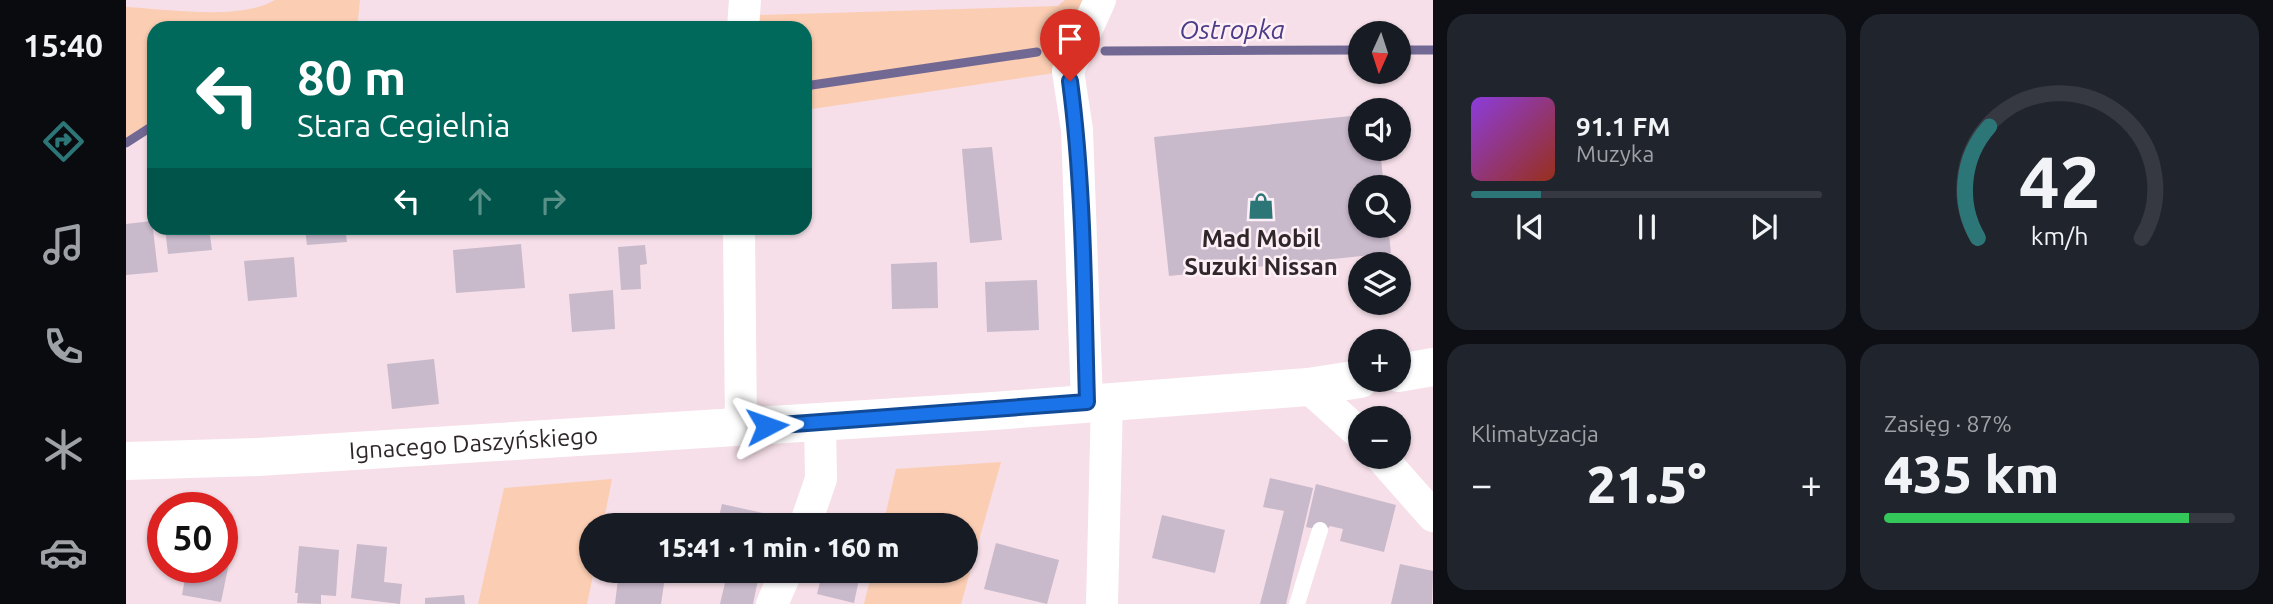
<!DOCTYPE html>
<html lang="pl">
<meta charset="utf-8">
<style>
body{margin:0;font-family:Ubuntu,sans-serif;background:#20242c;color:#f1f3f6;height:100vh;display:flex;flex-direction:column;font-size:26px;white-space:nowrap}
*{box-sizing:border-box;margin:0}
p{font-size:23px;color:#9ea1a6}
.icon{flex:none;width:38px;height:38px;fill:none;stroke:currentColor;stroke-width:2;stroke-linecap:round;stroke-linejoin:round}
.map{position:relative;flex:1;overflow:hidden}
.panel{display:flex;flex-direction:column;gap:14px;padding:14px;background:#0d0f14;width:840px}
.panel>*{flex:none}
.hud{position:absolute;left:21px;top:21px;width:665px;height:214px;border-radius:21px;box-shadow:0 2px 5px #0004;background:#00695c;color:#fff;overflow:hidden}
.needle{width:46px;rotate:183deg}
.controls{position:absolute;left:1222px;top:21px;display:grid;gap:14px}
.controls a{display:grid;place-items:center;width:63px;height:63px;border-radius:50%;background:#171b24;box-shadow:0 2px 5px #0004;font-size:35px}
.speed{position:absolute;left:21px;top:492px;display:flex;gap:14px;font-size:35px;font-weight:700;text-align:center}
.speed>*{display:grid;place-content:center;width:91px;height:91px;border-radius:50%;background:#171b24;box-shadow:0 2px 5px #0004;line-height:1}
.speed .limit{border:10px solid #d22;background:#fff;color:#111}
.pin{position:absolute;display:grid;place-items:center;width:60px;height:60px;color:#fff;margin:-72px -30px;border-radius:50% 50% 50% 0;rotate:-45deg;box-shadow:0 0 7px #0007}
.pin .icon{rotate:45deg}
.me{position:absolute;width:77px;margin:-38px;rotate:86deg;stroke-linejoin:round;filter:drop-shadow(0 0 5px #0008)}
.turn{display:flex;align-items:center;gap:24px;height:147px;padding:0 35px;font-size:32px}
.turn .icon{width:91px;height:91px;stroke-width:2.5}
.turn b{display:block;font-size:49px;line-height:60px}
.lanes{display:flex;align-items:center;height:66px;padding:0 35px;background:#0003;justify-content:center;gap:35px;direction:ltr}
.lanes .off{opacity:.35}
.big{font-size:52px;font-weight:800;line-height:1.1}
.panel .widget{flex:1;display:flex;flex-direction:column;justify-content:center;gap:10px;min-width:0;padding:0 24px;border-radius:21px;background:#20242c}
.panel .dial{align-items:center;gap:0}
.dial svg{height:182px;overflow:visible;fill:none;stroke:#363941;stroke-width:7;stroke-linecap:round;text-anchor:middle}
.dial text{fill:#f1f3f6;stroke:none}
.song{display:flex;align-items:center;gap:21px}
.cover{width:84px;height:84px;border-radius:10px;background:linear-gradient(135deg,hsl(270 70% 55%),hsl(10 70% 35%))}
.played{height:7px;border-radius:4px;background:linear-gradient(90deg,#2c7678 20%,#363941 20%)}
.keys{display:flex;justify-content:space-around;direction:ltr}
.heat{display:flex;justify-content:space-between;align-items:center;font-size:38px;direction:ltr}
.charge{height:10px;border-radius:5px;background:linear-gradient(90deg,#34c759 87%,#363941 0)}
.panel .tiles{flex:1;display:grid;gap:14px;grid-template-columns:repeat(2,1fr)}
.trip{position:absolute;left:453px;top:513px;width:399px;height:70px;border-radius:35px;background:#171b24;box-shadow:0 2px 5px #0004;font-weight:800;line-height:70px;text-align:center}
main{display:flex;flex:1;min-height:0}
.dock{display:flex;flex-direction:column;width:126px;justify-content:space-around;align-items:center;background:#090b0e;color:#9ea1a6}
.dock .icon{width:49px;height:49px}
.dock .selected{color:#2c7678}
.dock b{font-size:32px;color:#f1f3f6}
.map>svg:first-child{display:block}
.green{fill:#fbcdb2}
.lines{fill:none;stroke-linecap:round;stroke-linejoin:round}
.stream{stroke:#716994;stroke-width:9}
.building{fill:#c8b9cb}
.service{stroke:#fff;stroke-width:16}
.minor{stroke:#fff;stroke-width:32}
.secondary{stroke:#fff;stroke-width:38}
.route-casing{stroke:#114b97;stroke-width:18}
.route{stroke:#1a73e8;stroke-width:12}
.labels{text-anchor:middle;stroke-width:5;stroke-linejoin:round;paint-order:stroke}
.poi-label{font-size:24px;font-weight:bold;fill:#2f272a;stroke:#fdeff5}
.street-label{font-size:24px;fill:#2f272a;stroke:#fdeff5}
.water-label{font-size:26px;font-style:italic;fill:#4b3c87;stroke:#fdeff5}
</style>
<main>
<nav class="dock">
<b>15:40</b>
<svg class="icon selected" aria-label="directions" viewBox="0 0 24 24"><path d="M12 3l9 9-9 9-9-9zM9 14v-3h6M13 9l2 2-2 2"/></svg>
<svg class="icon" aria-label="music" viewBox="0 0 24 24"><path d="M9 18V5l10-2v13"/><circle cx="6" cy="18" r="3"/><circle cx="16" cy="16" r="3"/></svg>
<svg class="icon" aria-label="phone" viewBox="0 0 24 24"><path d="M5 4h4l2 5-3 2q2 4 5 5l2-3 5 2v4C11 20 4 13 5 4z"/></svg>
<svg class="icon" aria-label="climate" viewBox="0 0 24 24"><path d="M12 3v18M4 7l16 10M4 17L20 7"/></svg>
<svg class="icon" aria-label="car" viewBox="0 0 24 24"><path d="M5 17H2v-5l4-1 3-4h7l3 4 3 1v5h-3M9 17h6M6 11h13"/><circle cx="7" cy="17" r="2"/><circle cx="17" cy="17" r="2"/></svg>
</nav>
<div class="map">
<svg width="1307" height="604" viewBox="0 0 1307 604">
<rect width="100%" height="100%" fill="#f6dfe8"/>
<!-- green -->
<g class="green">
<path d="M149,0H234L231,28H28V125L0,143V7C41,9 113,21 149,0Z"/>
<polygon points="939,0 974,0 942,71 679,110 679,28 615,28 632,15 932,6"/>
<polygon points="875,462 835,604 738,604 746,571 840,570 840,525 757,525 770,469"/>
<polygon points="486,479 477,525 466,525 468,571 461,604 352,604 378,488"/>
</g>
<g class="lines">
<!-- stream -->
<g class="stream">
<polyline points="1272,50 1307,50"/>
<polyline points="979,51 1234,50"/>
<polyline points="679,86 911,52"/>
<polyline points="0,143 28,125"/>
</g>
</g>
<!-- building -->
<g class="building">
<polygon points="1234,115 1234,149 1254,149 1258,187 1234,187 1234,226 1262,226 1265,253 1043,276 1028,137"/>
<polygon points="866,147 876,240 844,243 836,149"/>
<polygon points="26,221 32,272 0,275 0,224"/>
<polygon points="39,228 83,228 86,250 42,254"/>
<polygon points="179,228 219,228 221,242 181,245"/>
<polygon points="395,244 399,288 330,293 327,250"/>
<polygon points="519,245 521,264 514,265 515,289 495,290 492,247"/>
<polygon points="168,257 171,297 122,301 118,261"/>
<polygon points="811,262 812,308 766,309 765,264"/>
<polygon points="911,280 913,330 861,332 859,282"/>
<polygon points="487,290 489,329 446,332 443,294"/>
<polygon points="308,359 313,404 266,409 261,364"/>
<polygon points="1144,478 1187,488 1160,604 1134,604 1158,511 1137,507"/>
<polygon points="1190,484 1270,505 1258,552 1214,541 1217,529 1204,526 1200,531 1180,527"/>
<polygon points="596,504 646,515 644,525 591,525"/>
<polygon points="1036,515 1099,530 1089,573 1026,558"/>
<polygon points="870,543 933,560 921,604 858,589"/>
<polygon points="231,544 261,547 258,582 276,584 274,604 225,598"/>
<polygon points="173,546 213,550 210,596 195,595 195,604 171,603 172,593 169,593"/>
<polygon points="96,561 103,563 95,602 56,595 61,567 96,567"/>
<polygon points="1274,564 1307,571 1306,604 1265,604"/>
<polygon points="493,570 540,570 535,604 489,604"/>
<polygon points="602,570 634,570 627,604 594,604"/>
<polygon points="697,570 735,570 728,603 691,594"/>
<polygon points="338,595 339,604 299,604 299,598"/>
</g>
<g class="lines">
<!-- service -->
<polyline class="service" points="1171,604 1194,530"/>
<!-- minor -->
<g class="minor">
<polyline points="617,28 619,0"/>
<polyline points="613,228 615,428"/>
<polyline points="1182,387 1234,434"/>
<polyline points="961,402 951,130 942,71 974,0"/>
<polyline points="1255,457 1307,516"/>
<polyline points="679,525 695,479 694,422"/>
<polyline points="646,604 661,570"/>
<polyline points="976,604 981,401"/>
</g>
<!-- secondary -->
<g class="secondary">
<polyline points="1272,373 1307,367"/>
<path id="s1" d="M0,461L132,457L867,411L1182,387L1234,379"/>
</g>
</g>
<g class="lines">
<defs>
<path id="route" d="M641,426L961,402C958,295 958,188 944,81"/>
</defs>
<!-- route casing -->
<use href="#route" class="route-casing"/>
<!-- route -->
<use href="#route" class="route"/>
</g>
<!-- icons -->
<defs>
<symbol id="shop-bare" viewBox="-9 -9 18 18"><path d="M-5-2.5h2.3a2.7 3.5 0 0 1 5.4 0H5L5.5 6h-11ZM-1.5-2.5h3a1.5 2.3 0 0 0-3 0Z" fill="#2c7678" stroke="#fdeff5" stroke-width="2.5" paint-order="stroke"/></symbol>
</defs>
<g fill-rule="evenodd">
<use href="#shop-bare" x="1116" y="187" width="38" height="38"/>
</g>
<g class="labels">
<!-- poi labels -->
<g class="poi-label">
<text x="1135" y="247">Mad Mobil<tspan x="1135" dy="28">Suzuki Nissan</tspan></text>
</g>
<!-- street labels -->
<g class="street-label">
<text dy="8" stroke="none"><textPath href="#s1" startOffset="348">Ignacego Daszyńskiego</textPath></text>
</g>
<!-- water labels -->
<g class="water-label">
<text x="1106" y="39">Ostropka</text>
</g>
</g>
</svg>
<div class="controls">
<a><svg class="needle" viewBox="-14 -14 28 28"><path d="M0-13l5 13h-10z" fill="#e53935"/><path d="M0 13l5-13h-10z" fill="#9ea1a6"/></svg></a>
<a><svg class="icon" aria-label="sound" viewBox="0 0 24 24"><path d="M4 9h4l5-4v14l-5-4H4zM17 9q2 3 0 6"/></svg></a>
<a><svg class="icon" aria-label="search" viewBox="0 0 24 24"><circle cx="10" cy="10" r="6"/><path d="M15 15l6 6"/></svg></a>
<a><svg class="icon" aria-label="layers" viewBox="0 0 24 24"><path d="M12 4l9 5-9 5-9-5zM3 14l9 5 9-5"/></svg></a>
<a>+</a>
<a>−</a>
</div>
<div class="speed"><div class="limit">50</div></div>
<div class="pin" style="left:944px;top:81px;background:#d93025"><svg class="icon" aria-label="arrive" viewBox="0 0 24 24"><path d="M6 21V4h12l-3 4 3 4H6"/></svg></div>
<svg class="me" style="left:641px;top:426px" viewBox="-20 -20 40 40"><path d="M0-17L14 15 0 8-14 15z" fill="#1a73e8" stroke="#fff" stroke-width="4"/></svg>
<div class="trip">15:41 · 1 min · 160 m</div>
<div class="hud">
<div class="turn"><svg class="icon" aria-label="left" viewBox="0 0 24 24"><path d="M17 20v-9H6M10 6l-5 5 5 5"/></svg><div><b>80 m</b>Stara Cegielnia</div></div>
<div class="lanes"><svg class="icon" aria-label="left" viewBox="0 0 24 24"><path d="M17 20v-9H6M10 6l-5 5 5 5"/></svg><svg class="icon off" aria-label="ahead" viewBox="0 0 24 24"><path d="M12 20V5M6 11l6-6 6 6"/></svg><svg class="icon off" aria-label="right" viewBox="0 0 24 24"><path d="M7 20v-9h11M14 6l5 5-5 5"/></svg></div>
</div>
</div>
<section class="panel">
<div class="tiles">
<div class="widget">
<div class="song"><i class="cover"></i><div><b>91.1 FM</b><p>Muzyka</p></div></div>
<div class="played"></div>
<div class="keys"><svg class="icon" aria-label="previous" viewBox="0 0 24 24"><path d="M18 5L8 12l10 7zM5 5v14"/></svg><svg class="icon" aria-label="pause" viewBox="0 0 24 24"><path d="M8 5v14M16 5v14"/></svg><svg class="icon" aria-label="next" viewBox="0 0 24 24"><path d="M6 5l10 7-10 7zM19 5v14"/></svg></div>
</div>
<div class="widget dial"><svg viewBox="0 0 100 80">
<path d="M14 69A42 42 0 1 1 86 69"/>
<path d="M14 69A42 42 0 0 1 19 20" stroke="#2c7678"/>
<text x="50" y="56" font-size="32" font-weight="700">42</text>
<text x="50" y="72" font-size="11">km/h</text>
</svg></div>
<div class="widget"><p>Klimatyzacja</p>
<div class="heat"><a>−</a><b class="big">21.5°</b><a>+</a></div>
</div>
<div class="widget"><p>Zasięg · 87%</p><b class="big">435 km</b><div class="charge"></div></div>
</div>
</section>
</main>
